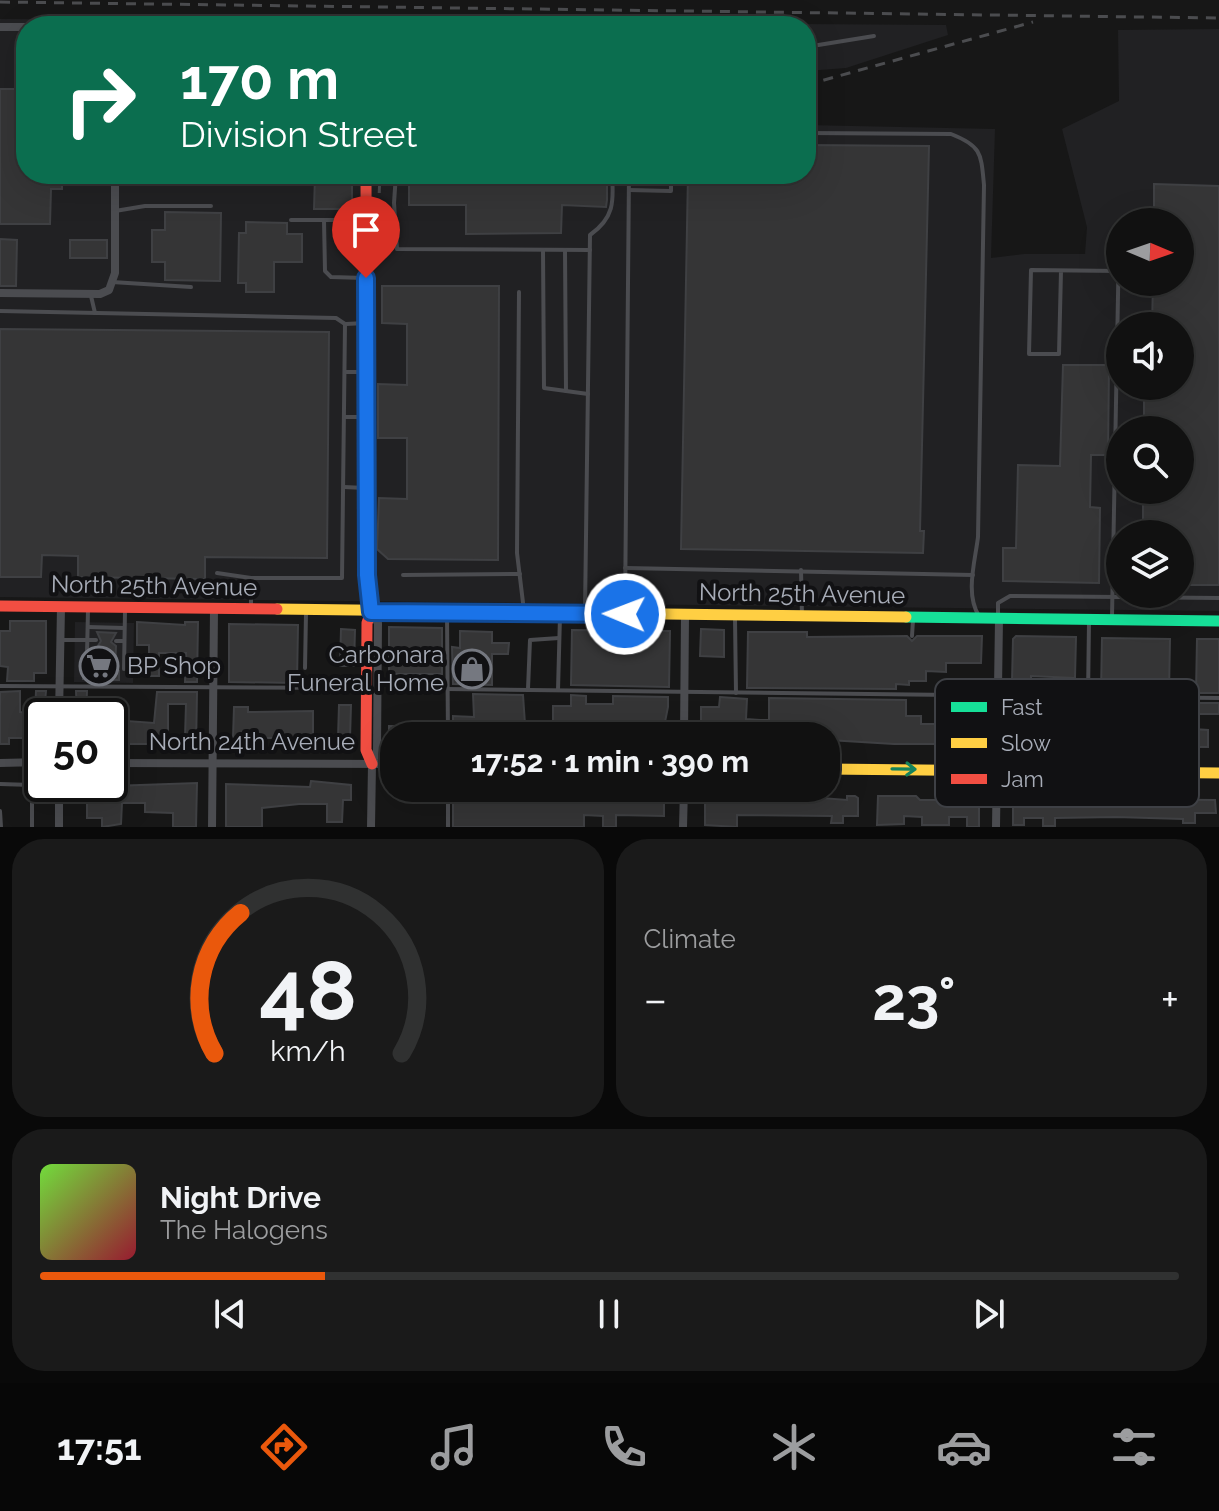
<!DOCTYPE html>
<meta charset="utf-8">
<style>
body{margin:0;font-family:Raleway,sans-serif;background:#1a1a1a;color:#f1f3f6;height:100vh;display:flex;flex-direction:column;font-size:30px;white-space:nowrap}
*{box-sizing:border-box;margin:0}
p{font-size:26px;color:#9c9d9f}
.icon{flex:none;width:44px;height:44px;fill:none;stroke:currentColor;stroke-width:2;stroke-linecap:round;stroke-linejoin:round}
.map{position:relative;height:827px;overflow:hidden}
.side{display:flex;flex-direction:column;gap:12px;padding:12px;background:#090909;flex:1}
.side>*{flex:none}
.guide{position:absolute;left:16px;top:16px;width:800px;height:168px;border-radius:32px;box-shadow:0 8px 32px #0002,0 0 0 2px #303131;background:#0b6e4f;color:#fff;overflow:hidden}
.needle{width:52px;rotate:92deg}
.fabs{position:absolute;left:1106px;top:208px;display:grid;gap:16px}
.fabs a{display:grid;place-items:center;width:88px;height:88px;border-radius:50%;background:#111;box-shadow:0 8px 32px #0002,0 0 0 2px #303131;font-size:40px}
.speed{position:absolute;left:24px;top:698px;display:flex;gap:16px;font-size:40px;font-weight:700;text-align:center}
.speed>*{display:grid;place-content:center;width:104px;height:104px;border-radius:50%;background:#111;box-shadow:0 8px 32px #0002,0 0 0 2px #303131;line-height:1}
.speed .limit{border:4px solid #111;border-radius:12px;background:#fff;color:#111}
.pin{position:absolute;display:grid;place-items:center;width:68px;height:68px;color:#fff;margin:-82px -34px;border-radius:50% 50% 50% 0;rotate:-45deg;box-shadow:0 0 8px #0007}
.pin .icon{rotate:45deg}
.me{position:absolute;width:88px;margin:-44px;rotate:271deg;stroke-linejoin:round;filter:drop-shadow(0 0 6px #0008)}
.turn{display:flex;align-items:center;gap:28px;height:168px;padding:0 32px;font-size:36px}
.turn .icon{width:104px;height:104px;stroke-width:2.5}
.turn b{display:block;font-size:56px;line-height:68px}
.big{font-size:60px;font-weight:700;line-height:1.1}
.side .widget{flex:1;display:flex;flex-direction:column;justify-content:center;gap:12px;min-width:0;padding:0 28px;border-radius:32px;background:#1a1a1a}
.side .dial{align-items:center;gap:0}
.dial svg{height:208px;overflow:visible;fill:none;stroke:#303131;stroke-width:7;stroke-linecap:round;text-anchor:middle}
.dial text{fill:#f1f3f6;stroke:none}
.song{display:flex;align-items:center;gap:24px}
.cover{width:96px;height:96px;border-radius:12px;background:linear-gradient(135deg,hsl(100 70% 55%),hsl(350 70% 35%))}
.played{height:8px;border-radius:4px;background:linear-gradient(90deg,#ea580c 25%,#303131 25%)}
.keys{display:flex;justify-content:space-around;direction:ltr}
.heat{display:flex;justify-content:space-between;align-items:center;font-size:44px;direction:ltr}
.side .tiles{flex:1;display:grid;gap:12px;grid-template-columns:1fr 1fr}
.widget:last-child{grid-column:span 2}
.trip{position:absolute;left:380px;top:722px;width:460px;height:80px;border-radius:32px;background:#111;box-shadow:0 8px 32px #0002,0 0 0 2px #303131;font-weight:700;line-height:80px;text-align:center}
.tab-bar{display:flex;height:128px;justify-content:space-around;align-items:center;background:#070707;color:#9c9d9f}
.tab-bar .icon{width:56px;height:56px}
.tab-bar .selected{color:#ea580c}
.tab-bar b{font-size:36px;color:#f1f3f6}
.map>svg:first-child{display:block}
.built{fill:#212123;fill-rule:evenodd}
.building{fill:#353536;stroke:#3f4043;stroke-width:2}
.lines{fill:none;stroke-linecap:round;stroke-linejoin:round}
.lane{stroke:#4b4c50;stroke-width:4}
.street{stroke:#4b4c50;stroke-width:8}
.fast{stroke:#16e098;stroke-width:11}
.slow{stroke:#ffcf43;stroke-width:11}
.jam{stroke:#f24e42;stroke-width:11}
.rail{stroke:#4b4c4f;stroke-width:3;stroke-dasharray:10 8;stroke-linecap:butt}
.oneway{stroke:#14835c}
.route-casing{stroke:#114b97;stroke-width:20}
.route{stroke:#1a73e8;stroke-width:14}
.labels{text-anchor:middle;stroke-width:8;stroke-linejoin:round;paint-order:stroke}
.street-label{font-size:24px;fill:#a8adb8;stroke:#111113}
.poi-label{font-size:24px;fill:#a8adb8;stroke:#111113;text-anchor:end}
.key{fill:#111113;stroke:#3e4045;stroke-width:2}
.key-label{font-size:22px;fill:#a8adb8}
</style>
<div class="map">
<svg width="1219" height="827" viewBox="0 0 1219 827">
<rect width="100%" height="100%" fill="#171717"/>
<!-- built -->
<g class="built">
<path d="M0,19L946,25L948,35L846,68L806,71V26H26V174H806V125L995,129L991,258L1024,254H1085L1087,227L1062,129L1119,101L1118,30L1219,29V611L0,597ZM1120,222H1180V282H1120ZM1120,326H1180V386H1120ZM1120,430H1180V490H1120ZM1120,534H1180V594H1120Z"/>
<polygon points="75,622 134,623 133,683 74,682"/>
</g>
<!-- building -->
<g class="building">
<polygon points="0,89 26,89 26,174 62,174 62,189 51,189 50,224 0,224"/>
<polygon points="806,145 929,146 920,531 924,531 923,553 681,549 688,174 806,174"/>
<polygon points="409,174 607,174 607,200 606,207 562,205 561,233 466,234 466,205 409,205"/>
<polygon points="315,176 352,176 352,209 314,209"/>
<polygon points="1154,184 1219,186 1219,585 1180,585 1180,534 1143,534 1143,490 1180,490 1180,430 1144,430 1144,386 1180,386 1180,326 1152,326 1153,282 1180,282 1180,222 1154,222"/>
<polygon points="165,212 221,213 220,281 165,280 165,262 152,262 152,230 165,230"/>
<polygon points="246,222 287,223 287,234 302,234 302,262 274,262 274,292 246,292 246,283 238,283 239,233 246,233"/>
<polygon points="0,239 17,240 16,286 0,286"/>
<rect x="70" y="240" width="37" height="18"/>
<polygon points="382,286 499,286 498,560 388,559 377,549 379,498 407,499 407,438 378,438 378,384 407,385 407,324 382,323"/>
<polygon points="0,329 329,332 327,558 205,557 205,579 78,577 78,556 42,555 41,577 0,577"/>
<polygon points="1063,365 1109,365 1108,455 1091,455 1090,507 1100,508 1099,583 1003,581 1003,548 1016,548 1018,465 1060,466"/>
<polygon points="10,621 46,621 46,673 34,673 34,681 7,681 8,667 0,666 0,631 10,631"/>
<polygon points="137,622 185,625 185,622 198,622 197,682 185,682 186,653 159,653 159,676 149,676 149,645 137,645"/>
<polygon points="229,624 298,625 297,683 229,682"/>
<polygon points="389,627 442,628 442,674 389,674"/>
<polygon points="341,629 355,630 354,666 340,666"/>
<polygon points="701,629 724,630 724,657 700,656"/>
<polygon points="572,630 670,631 669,687 571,685"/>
<polygon points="460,631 492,632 492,643 509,643 508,654 492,654 492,685 453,684 452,647 460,648"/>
<polygon points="97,632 116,633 111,642 116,646 115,671 119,671 119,680 83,679 83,661 96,661 101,656 96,649 101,641"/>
<polygon points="748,632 807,632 807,637 907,636 912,641 917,636 982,636 981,663 946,663 946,672 926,671 926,681 909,681 909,685 896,684 896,689 747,688"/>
<polygon points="1016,636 1076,637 1075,678 1031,676 1031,682 1012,682 1013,639"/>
<polygon points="1102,638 1170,639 1169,692 1101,692"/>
<polygon points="1197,639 1219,639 1219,693 1196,693"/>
<polygon points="20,691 20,712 35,713 36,691 46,691 42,738 9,738 9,744 0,744 0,692"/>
<polygon points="76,691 87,691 86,716 77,716"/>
<polygon points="157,692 197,692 196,749 179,749 179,737 185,737 186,704 168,704 168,744 112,744 113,720 154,723"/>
<polygon points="473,694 523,695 525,724 553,724 553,706 571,706 571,695 586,696 586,704 613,704 613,696 668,697 668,707 665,722 662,722 661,736 453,736 453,716 474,717"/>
<polygon points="720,697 747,699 746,719 760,720 769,720 769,698 906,700 906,716 921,716 921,724 953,724 954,701 980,700 980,744 894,744 829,740 829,736 701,736 701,707 719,707"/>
<polygon points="1047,702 1095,703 1095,713 1080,714 1080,733 1106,734 1107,724 1113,724 1113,702 1157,702 1157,714 1137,714 1137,736 1162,736 1167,734 1167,729 1177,729 1177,703 1219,703 1219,714 1193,714 1193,729 1208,730 1208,747 1015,746 1015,732 1042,733 1042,722 1047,722"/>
<polygon points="339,705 351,705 350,738 338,738"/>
<polygon points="234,707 248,707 248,712 313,711 313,738 233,738"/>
<polygon points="389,726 443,727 443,736 389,736"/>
<polygon points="311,781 351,785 351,800 343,800 342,822 327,822 327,804 299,804 262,808 262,827 226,827 226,784 310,787"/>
<polygon points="197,783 196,827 173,827 173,813 145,812 145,803 122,803 121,824 102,827 102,818 87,818 87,803 76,803 76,784 88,784 88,803 112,803 112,786"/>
<polygon points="453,794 664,795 664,816 616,815 616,827 603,827 603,816 584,815 584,827 453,827"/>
<polygon points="768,794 847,800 847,796 855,796 858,798 858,816 843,816 843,823 831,823 832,816 737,815 737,827 705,825 705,795"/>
<polygon points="878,796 916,796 920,800 937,800 937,796 979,798 979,827 967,827 967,817 949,817 949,825 922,825 922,817 904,816 904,824 877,825"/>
<polygon points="1013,798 1024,798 1024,802 1055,799 1055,802 1069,803 1087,803 1087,799 1215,800 1216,813 1195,813 1195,823 1183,823 1183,819 1116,817 1055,818 1055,826 1043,826 1043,818 1024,818 1024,825 1013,825"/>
</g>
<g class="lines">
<!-- lane -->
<g class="lane">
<polyline points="806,47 874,36"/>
<path d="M806,133L951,134C982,146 981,154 984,185L978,537C975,562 965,594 979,616"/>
<polyline points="396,174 394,203 397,249 590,250"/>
<polyline points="115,179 233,182"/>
<polyline points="629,190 671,191 671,174"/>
<polyline points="115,211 145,206 211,206"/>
<polyline points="291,220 364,220"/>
<polyline points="324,220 325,271 331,277 365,278"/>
<polyline points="543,250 544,388 588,394"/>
<polyline points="565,250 566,391"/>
<polyline points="1061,271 1059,354 1029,354 1031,270 1119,271"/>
<polyline points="112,282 191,287"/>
<polyline points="519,292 517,553 524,611"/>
<polyline points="91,296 95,313"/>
<polyline points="0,311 336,318 345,324 342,578 251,578 217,573"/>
<polyline points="346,324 365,323"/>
<polyline points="345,372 365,372"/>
<polyline points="345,417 364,417"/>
<polyline points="344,487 365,488"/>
<polyline points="625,568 973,575"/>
<polyline points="801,570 802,616"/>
<polyline points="403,575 520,574"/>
<polyline points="251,607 251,578"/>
<polyline points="88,610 87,654 96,654"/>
<path d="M585,612L590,235C614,218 614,202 612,174"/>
<polyline points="625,612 629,174"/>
<polyline points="447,614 448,736"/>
<polyline points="998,617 998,603 1010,596 1219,598"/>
<polyline points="1112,617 1119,242"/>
<polyline points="735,618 736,693"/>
<polyline points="88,627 124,628"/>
<polyline points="912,636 913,620"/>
<polyline points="61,640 96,640"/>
<polyline points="116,641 124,641"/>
<polyline points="305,668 306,613"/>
<polyline points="124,669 125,611"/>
<polyline points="0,686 364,688"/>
<polyline points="447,689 1219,698"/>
<polyline points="528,689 530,640 559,638"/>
<polyline points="558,690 560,616"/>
<polyline points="1088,697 1089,622"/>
<polyline points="0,784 32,785 32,827"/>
<polyline points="0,811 1,827"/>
<polyline points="448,827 448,788"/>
</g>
<!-- street -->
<g class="street">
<polyline points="0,27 26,27"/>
<polyline points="0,293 100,294 109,290 115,273 115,174"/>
<polyline points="371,612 378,623 377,750 372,764 371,827"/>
<polyline points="59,716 61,607"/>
<polyline points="684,736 685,615"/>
<polyline points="0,763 42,762"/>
<polyline points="110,763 394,764"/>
<polyline points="59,827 59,784"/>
<polyline points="212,827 214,609"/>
<polyline points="683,827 684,788"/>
<polyline points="996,827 999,619"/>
</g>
<!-- fast -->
<polyline class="fast" points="906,617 1219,621"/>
<!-- slow -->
<g class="slow">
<polyline points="277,609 906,617"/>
<polyline points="826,769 1219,773"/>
</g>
<!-- jam -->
<g class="jam">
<polyline points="366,174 367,575 371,612 367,623 366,750 372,764"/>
<polyline points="0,606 277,609"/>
</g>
<!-- rail -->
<g class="rail">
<polyline points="0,2 1219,18"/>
<polyline points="806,85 1033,22"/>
<polyline points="377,247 380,174"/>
</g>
</g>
<!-- one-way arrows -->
<defs><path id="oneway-shaft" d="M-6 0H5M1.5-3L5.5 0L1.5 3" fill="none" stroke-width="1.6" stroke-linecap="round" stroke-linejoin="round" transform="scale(2)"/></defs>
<use class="oneway" href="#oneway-shaft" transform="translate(904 769) rotate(1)"/>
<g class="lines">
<defs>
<polyline id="route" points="366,278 367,575 371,612 625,614"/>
</defs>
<!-- route casing -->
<use href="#route" class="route-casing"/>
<!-- route -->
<use href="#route" class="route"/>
</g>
<!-- icons -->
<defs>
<symbol id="supermarket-ring" viewBox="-11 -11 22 22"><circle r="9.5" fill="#111113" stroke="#757880" stroke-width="1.5"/><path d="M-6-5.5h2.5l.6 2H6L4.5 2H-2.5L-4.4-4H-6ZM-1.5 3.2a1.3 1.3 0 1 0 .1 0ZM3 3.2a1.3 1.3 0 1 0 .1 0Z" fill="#757880"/></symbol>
<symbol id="shop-ring" viewBox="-11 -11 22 22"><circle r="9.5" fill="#111113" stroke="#757880" stroke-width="1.5"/><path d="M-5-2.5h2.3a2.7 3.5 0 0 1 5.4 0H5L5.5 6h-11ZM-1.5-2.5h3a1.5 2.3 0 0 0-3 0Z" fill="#757880"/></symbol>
</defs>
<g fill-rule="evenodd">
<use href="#supermarket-ring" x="77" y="644" width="44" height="44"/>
<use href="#shop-ring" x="450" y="647" width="44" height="44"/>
</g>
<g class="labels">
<!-- street labels -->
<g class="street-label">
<text transform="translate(154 586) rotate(1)" y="8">North 25th Avenue</text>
<text transform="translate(802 594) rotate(1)" y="8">North 25th Avenue</text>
<text x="252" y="750">North 24th Avenue</text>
</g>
<!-- poi labels -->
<g class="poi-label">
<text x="444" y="663">Carbonara<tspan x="444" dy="28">Funeral Home</tspan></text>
<text x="127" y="674" text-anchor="start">BP Shop</text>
</g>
</g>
<!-- legend -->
<rect x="935" y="679" width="264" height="128" rx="12" class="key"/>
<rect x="951" y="702" width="36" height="10" fill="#16e098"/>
<rect x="951" y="738" width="36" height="10" fill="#ffcf43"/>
<rect x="951" y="774" width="36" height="10" fill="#f24e42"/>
<g class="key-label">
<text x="1001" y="715">Fast</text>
<text x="1001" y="751">Slow</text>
<text x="1001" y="787">Jam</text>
</g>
</svg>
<div class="fabs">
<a><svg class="needle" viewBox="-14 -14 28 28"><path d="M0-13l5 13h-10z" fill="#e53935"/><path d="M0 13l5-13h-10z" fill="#9c9d9f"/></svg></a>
<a><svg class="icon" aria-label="sound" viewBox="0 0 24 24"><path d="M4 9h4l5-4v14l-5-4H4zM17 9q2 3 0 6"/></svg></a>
<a><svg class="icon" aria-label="search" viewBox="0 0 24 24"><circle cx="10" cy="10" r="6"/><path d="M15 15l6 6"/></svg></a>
<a><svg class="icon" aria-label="layers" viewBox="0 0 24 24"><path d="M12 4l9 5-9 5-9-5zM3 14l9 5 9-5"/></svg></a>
</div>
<div class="speed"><div class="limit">50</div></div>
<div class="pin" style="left:366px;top:278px;background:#d93025"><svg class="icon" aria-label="arrive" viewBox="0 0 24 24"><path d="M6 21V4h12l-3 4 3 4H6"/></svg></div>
<svg class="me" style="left:625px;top:614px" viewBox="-20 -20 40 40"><circle r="17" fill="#1a73e8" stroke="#fff" stroke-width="3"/><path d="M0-11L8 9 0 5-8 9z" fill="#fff"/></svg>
<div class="trip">17:52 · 1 min · 390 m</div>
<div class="guide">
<div class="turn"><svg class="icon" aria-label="right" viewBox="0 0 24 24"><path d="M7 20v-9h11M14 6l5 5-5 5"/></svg><div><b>170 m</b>Division Street</div></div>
</div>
</div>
<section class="side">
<div class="tiles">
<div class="widget dial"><svg viewBox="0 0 100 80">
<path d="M14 69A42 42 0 1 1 86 69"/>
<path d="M14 69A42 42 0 0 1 24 15" stroke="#ea580c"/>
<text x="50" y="56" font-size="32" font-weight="700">48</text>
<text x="50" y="72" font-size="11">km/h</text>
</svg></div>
<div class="widget"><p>Climate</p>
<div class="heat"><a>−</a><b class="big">23°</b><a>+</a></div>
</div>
<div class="widget">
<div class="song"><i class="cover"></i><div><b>Night Drive</b><p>The Halogens</p></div></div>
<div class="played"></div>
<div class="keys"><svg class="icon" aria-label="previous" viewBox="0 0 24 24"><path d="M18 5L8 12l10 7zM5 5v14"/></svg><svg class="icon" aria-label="pause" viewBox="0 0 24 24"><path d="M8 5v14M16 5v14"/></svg><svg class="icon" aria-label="next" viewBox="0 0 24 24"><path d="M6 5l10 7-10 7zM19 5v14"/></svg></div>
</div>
</div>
</section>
<nav class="tab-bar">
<b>17:51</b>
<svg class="icon selected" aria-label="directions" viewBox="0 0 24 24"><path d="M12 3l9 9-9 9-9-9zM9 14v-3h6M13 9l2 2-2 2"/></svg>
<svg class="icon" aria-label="music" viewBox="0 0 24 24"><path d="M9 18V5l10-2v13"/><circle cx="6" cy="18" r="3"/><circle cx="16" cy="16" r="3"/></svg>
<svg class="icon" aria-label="phone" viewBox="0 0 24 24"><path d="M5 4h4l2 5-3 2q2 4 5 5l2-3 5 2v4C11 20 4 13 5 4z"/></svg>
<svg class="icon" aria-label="climate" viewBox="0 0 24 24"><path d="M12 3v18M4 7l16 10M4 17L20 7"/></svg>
<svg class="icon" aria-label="car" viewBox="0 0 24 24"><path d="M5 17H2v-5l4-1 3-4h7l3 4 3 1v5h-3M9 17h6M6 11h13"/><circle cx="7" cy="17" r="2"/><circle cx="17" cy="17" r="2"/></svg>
<svg class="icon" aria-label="filters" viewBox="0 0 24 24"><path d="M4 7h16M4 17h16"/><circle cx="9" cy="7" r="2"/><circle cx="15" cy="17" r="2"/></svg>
</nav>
